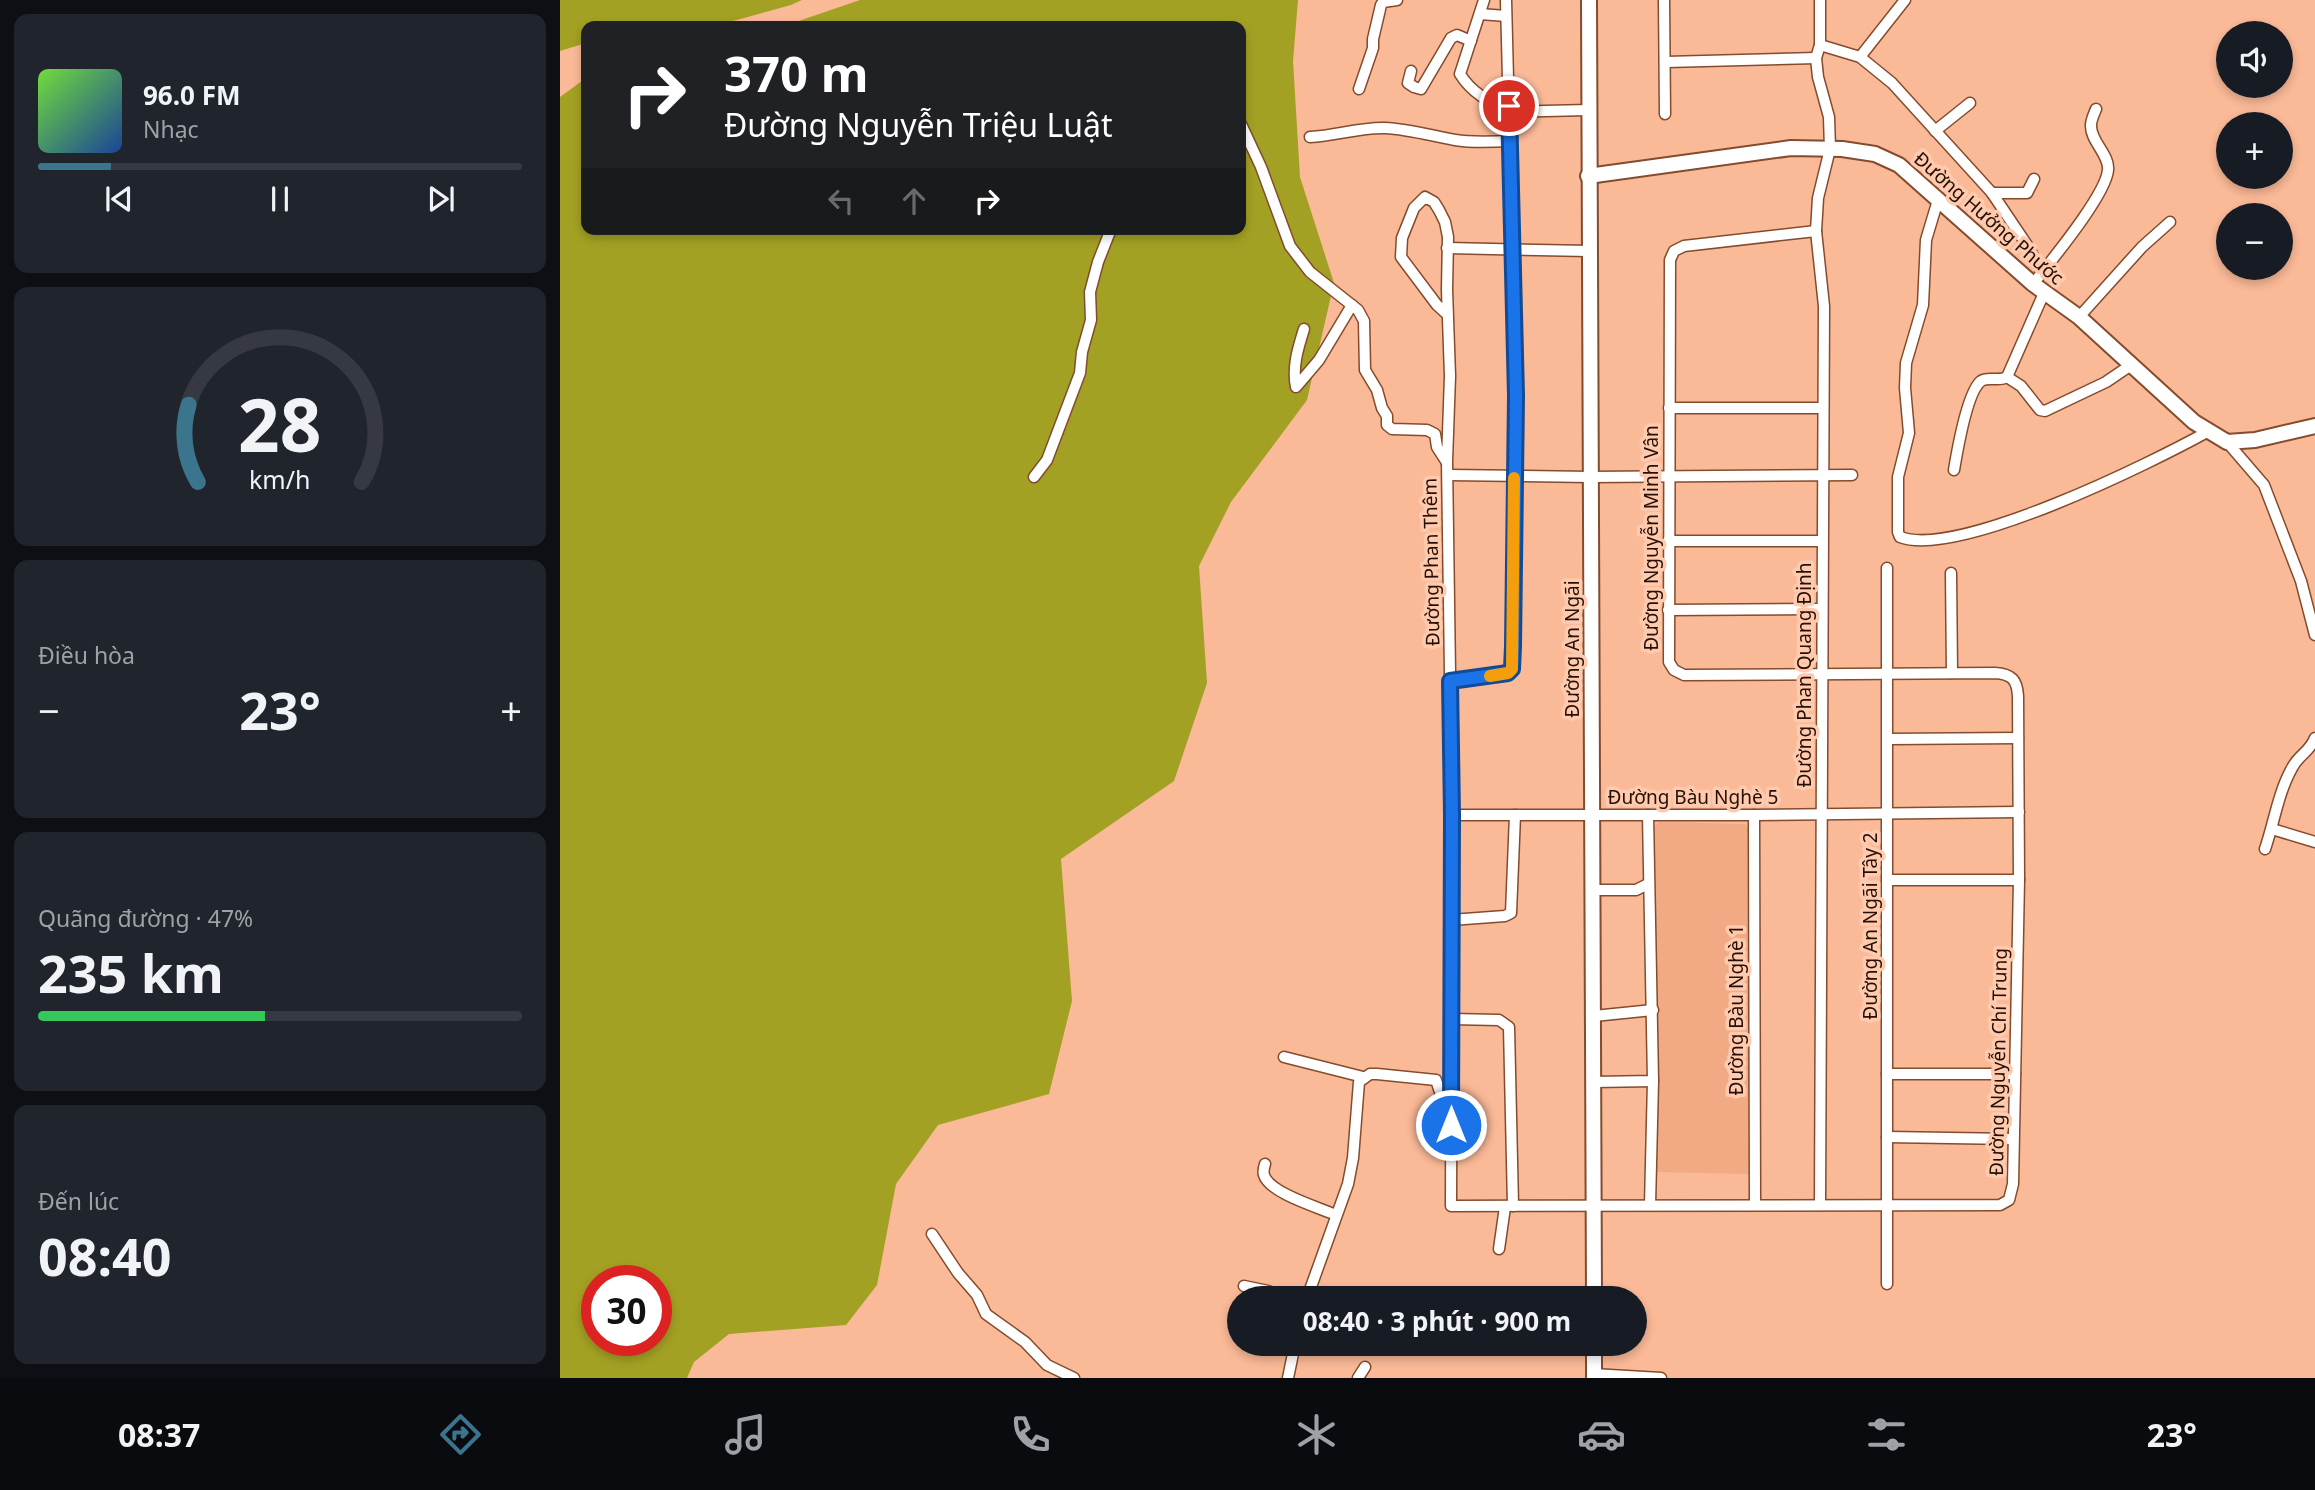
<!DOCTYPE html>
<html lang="vi">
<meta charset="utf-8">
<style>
body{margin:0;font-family:"Noto Sans",sans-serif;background:#20242c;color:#f1f3f6;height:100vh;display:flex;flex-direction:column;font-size:26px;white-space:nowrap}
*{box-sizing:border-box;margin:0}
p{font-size:23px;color:#9ea1a6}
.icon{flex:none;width:38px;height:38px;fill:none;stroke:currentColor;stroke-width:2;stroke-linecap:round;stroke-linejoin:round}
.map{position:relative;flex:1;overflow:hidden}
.side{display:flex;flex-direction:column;gap:14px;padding:14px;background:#0d0f14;width:560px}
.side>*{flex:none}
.top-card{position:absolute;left:21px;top:21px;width:665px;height:214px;border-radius:14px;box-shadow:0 4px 10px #0003;background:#202124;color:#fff;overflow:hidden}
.buttons{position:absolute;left:1656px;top:21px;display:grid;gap:14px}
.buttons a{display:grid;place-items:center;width:77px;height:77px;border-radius:50%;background:#171b24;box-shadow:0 4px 10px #0003;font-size:35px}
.speed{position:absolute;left:21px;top:1265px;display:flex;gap:14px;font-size:35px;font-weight:700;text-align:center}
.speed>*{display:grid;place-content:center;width:91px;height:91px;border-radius:50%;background:#171b24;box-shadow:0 4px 10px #0003;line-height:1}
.speed .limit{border:10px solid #d22;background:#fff;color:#111}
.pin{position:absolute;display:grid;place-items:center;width:60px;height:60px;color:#fff;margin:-30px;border:4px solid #fff;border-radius:50%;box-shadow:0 2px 7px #0007}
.me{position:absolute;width:77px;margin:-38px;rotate:0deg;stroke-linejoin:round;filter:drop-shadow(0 0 5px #0008)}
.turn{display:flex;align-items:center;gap:24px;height:147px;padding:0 28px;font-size:32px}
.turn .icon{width:91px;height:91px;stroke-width:2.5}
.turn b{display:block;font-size:49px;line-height:60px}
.lanes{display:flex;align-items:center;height:66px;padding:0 28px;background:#0003;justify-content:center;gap:35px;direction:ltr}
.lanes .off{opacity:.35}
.big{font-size:52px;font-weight:700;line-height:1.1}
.side .tile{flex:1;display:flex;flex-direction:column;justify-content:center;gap:10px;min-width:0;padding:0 24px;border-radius:14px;background:#20242c}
.side .dial{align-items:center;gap:0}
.dial svg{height:182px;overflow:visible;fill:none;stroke:#363941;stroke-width:7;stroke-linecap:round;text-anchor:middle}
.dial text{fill:#f1f3f6;stroke:none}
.song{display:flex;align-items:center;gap:21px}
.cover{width:84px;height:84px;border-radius:10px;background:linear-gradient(135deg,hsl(100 70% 55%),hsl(220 70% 35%))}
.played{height:7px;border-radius:4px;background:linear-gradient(90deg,#3a748d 15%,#363941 15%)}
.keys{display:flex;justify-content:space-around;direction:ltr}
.heat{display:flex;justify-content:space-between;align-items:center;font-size:38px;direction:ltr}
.charge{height:10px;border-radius:5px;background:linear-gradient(90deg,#34c759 47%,#363941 0)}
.trip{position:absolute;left:667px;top:1286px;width:420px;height:70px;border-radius:35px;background:#171b24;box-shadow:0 4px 10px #0003;font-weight:700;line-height:70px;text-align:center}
.dock{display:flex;height:112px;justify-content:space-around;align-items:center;background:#090b0e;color:#9ea1a6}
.dock .icon{width:49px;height:49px}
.dock .selected{color:#3a748d}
.dock b{font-size:32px;color:#f1f3f6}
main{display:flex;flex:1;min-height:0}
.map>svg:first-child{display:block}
.built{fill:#f2aa84}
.green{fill:#a3a123;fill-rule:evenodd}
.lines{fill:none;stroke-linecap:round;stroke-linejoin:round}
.minor-casing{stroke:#844b2c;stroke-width:13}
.secondary-casing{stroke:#844b2c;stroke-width:18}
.minor{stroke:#fff;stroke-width:10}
.secondary{stroke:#fff;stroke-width:14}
.route-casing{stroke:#114b97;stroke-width:18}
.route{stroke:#1a73e8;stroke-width:12}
.slow{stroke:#f59e0b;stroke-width:12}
.labels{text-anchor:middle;stroke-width:7;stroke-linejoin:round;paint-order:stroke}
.street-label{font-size:19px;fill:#260f04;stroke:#ffcaae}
</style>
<main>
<section class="side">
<div class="tile">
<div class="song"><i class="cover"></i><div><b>96.0 FM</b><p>Nhạc</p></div></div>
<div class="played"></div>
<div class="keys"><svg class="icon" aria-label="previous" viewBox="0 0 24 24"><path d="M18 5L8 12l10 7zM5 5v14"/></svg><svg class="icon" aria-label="pause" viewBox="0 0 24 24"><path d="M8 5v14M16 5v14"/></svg><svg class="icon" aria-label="next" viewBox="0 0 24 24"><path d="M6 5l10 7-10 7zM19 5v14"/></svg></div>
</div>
<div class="tile dial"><svg viewBox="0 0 100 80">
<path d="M14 69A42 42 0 1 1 86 69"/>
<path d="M14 69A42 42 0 0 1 10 35" stroke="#3a748d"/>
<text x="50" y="56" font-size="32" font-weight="700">28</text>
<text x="50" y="72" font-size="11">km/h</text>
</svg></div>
<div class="tile"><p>Điều hòa</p>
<div class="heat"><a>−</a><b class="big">23°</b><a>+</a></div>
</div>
<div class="tile"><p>Quãng đường · 47%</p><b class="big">235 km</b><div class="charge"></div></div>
<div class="tile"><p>Đến lúc</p><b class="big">08:40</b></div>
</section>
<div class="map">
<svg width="1755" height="1378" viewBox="0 0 1755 1378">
<rect width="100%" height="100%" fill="#fab997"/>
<!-- built -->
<polygon class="built" points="1099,822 1185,824 1191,831 1189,1174 1097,1172 1093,828"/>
<!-- green -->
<g class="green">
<polygon points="0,0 242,0 231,5 155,26 26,26 26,43 0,51"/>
<path d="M300,0H738L733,61L740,177L774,283L747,400L671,502L639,566L647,683L614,781L501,859L512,1001L489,1094L378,1125L336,1184L317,1285L286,1325L169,1334L134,1362L127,1378H0V97L26,78V229H681V26H224ZM37,1281H96V1340H37Z"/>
</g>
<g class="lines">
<defs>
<g id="minor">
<path d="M924,0L900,74C909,89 931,107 949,106"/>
<polyline points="1104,0 1105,114"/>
<polyline points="920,14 946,16"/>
<polyline points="1260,45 1300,57 1332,83 1432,193 1469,248 1482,273"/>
<polyline points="1300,57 1345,0"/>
<polyline points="1106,62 1256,58"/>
<polyline points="851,71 848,83 854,87 861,89 891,38 897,35 911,41"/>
<polyline points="799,89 813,48 813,39 821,5 823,2 837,0"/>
<polyline points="949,112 1028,110"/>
<polyline points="681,124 701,167 730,246 750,272 798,310 804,321 805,370 817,390 822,408 827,416 827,425 832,429 867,430 875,434 877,447 886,461"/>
<polyline points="1375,131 1410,103"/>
<path d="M750,137C776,136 800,127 825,128C849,129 872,136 895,140C913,143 931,142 949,141"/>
<polyline points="1432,193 1467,193 1474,179"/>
<path d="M1378,200L1366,240L1363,305L1346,363L1345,388L1349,433L1338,477V532L1340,537C1398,559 1593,462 1649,431"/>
<polyline points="887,248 1029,251"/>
<path d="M1473,284C1490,262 1546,195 1548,170C1550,155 1530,141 1531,125C1531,120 1534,114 1536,109"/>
<path d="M888,315L877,305L841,257L842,238L854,208L865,197L874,202L879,210L885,222L888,237L887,290L890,376L887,461L892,815L891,1206L1440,1205L1449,1200L1453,1184L1459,880L1458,696C1457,680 1452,674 1435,673L1124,675L1114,670L1109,662L1110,260L1114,251L1124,246L1256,231"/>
<polyline points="1519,317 1582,247 1610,222"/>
<path d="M744,329C738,348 732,367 736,387L759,360L792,305"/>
<polyline points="1447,377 1461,386 1480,410 1485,411 1546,382 1571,365"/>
<polyline points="1109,408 1263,408"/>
<polyline points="1667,442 1704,485 1741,581 1755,635"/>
<path d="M1394,470C1397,452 1407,392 1421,381C1428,376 1439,382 1447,377L1484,293"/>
<polyline points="889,475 1030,477 1292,475"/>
<polyline points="474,477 487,460 520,373 522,352 531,320 530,292 538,262 551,229"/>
<polyline points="1108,541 1262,541"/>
<polyline points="1391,573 1392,673"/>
<polyline points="1108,610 1262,609"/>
<polyline points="889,681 949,673 952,669 956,396 946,0"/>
<polyline points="1329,739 1458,738"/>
<polyline points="892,815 1194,815 1459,812"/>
<polyline points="1194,815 1195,1204"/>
<polyline points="1712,829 1755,842"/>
<path d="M1705,849C1714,823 1718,793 1732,768C1739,754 1749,753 1755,738"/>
<polyline points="1328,880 1459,880"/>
<polyline points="1034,890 1076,890 1088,884"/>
<polyline points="891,920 945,916 951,913 955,815"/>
<polyline points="1034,1016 1093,1010"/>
<polyline points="891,1019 939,1020 949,1027 953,1206"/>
<polyline points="724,1057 803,1077"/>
<polyline points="1327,1074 1455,1074"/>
<polyline points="1034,1082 1093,1081 1088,815"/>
<polyline points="1327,1137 1453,1139"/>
<path d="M705,1164C704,1167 703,1172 704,1175C709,1193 760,1208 776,1215"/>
<polyline points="1260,1204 1264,306 1256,231 1258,198 1270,149 1269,117 1258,77 1256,58 1260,45 1260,0"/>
<polyline points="1090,1205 1093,1081"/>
<polyline points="372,1234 398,1273 417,1295 426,1314 465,1342 487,1365 514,1378"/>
<polyline points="939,1249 945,1207"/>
<polyline points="1327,1284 1327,568"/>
<polyline points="684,1286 708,1291 727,1298"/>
<polyline points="747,1298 788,1184 793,1158 799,1082 810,1074 817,1074 876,1080 881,1095 891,1101"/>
<polyline points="1033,1374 1101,1378"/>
<polyline points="728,1378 735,1344"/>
<polyline points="798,1378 805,1367"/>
</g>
<g id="secondary">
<polyline points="1029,0 1034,1298"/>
<polyline points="1028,176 1231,148 1282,149 1315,154 1339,165 1473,284 1519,317 1634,422 1667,442 1695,440 1755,426"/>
<polyline points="1034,1378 1034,1344"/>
</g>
</defs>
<!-- minor casing -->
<use href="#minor" class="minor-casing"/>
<!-- secondary casing -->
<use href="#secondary" class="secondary-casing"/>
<!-- minor -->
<use href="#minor" class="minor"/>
<!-- secondary -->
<use href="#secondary" class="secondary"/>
</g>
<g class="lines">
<defs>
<polyline id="route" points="891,1125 892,815 890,681 948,673 952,669 953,646 956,396 949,106"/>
</defs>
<!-- route casing -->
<use href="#route" class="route-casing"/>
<!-- route -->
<use href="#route" class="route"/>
<!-- slow -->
<polyline class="slow" points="930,676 948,673 952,669 954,478"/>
</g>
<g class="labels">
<!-- street labels -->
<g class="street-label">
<text transform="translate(1429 218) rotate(41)" y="7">Đường Hưởng Phước</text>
<text transform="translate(1091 538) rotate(-90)" y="7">Đường Nguyễn Minh Vân</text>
<text transform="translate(871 562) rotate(-91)" y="7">Đường Phan Thêm</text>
<text transform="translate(1012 649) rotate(-90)" y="7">Đường An Ngãi</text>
<text transform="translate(1244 675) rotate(-90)" y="7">Đường Phan Quang Định</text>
<text x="1133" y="804">Đường Bàu Nghè 5</text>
<text transform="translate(1310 926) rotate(-90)" y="7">Đường An Ngãi Tây 2</text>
<text transform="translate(1176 1010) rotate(-90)" y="7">Đường Bàu Nghè 1</text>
<text transform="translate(1438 1062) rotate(-89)" y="7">Đường Nguyễn Chí Trung</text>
</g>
</g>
</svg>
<div class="buttons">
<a><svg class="icon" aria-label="sound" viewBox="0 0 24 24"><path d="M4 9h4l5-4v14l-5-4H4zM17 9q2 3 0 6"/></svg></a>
<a>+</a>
<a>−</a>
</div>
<div class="speed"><div class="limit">30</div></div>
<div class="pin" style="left:949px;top:106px;background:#d93025"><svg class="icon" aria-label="arrive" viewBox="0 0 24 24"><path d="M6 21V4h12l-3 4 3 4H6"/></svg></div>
<svg class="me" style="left:891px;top:1125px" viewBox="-20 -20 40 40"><circle r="17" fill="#1a73e8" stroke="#fff" stroke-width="3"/><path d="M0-11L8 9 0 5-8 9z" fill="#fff"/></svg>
<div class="trip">08:40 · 3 phút · 900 m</div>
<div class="top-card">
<div class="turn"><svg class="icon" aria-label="right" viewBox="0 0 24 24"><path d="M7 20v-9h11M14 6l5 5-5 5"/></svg><div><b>370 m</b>Đường Nguyễn Triệu Luật</div></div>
<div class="lanes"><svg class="icon off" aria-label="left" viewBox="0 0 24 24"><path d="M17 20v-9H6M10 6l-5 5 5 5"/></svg><svg class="icon off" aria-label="ahead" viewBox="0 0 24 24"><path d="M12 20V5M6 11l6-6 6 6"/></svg><svg class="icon" aria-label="right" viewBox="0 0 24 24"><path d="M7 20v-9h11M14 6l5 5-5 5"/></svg></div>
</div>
</div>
</main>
<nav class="dock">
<b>08:37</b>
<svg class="icon selected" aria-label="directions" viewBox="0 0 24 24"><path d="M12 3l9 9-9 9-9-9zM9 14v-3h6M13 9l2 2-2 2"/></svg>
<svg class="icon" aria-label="music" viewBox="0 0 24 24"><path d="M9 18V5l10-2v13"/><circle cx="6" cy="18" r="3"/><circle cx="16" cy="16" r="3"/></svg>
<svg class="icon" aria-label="phone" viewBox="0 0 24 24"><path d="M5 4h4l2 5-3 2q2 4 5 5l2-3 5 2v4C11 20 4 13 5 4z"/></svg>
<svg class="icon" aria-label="climate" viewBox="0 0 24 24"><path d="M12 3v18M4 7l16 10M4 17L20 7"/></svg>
<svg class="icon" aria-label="car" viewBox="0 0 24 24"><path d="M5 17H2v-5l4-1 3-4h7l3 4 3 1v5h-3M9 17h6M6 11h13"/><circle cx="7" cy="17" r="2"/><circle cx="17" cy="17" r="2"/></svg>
<svg class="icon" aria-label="filters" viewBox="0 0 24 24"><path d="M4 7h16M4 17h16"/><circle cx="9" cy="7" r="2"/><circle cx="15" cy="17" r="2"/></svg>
<b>23°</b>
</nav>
